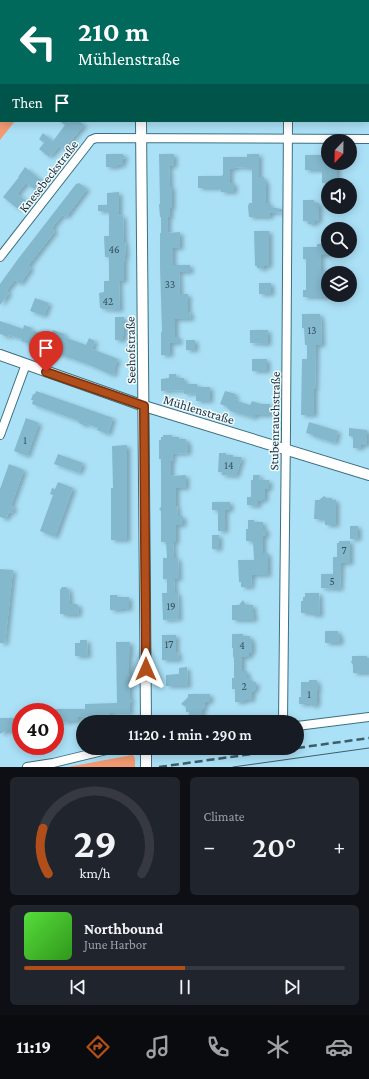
<!DOCTYPE html>
<meta charset="utf-8">
<style>
body{margin:0;font-family:"Crimson Pro",serif;background:#20242c;color:#f1f3f6;height:100vh;display:flex;flex-direction:column;font-size:15px;white-space:nowrap}
*{box-sizing:border-box;margin:0}
p{font-size:13px;color:#9ea1a6}
.icon{flex:none;width:22px;height:22px;fill:none;stroke:currentColor;stroke-width:2;stroke-linecap:round;stroke-linejoin:round}
.map{position:relative;height:767px;overflow:hidden}
.sheet{display:flex;flex-direction:column;gap:10px;padding:10px;background:#0d0f14;flex:1}
.sheet>*{flex:none}
.banner{position:absolute;left:0px;top:0px;width:369px;height:122px;box-shadow:0 2px 10px #0003;background:#00695c;color:#fff;overflow:hidden}
.needle{width:26px;rotate:202deg}
.tools{position:absolute;left:321px;top:134px;display:grid;gap:8px}
.tools a{display:grid;place-items:center;width:36px;height:36px;border-radius:50%;background:#171b24;box-shadow:0 2px 10px #0003;font-size:20px}
.speed{position:absolute;left:12px;top:703px;display:flex;gap:8px;font-size:20px;font-weight:700;text-align:center}
.speed>*{display:grid;place-content:center;width:52px;height:52px;border-radius:50%;background:#171b24;box-shadow:0 2px 10px #0003;line-height:1}
.speed .limit{border:6px solid #d22;background:#fff;color:#111}
.pin{position:absolute;display:grid;place-items:center;width:34px;height:34px;color:#fff;margin:-41px -17px;border-radius:50% 50% 50% 0;rotate:-45deg;box-shadow:0 0 4px #0007}
.pin .icon{rotate:45deg}
.me{position:absolute;width:44px;margin:-22px;rotate:0deg;stroke-linejoin:round;filter:drop-shadow(0 0 3px #0008)}
.turn{display:flex;align-items:center;gap:14px;height:84px;padding:0 12px;font-size:18px}
.turn .icon{width:52px;height:52px;stroke-width:2.5}
.turn b{display:block;font-size:28px;line-height:34px}
.then{display:flex;align-items:center;height:38px;padding:0 12px;background:#0003;gap:8px;font-size:15px}
.big{font-size:30px;font-weight:600;line-height:1.1}
.sheet .card{flex:1;display:flex;flex-direction:column;justify-content:center;gap:6px;min-width:0;padding:0 14px;border-radius:6px;background:#20242c}
.sheet .dial{align-items:center;gap:0}
.dial svg{height:104px;overflow:visible;fill:none;stroke:#363941;stroke-width:7;stroke-linecap:round;text-anchor:middle}
.dial text{fill:#f1f3f6;stroke:none}
.song{display:flex;align-items:center;gap:12px}
.cover{width:48px;height:48px;border-radius:6px;background:linear-gradient(135deg,hsl(110 70% 55%),hsl(110 70% 35%))}
.played{height:4px;border-radius:2px;background:linear-gradient(90deg,#b24e19 50%,#363941 50%)}
.keys{display:flex;justify-content:space-around;direction:ltr}
.heat{display:flex;justify-content:space-between;align-items:center;font-size:22px;direction:ltr}
.sheet .tiles{flex:1;display:grid;gap:10px;grid-template-columns:1fr 1fr}
.card:last-child{grid-column:span 2}
.trip{position:absolute;left:76px;top:715px;width:228px;height:40px;border-radius:20px;background:#171b24;box-shadow:0 2px 10px #0003;font-weight:600;line-height:40px;text-align:center}
.tab-bar{display:flex;height:64px;justify-content:space-around;align-items:center;background:#090b0e;color:#9ea1a6}
.tab-bar .icon{width:28px;height:28px}
.tab-bar .on{color:#b24e19}
.tab-bar b{font-size:18px;color:#f1f3f6}
.map>svg:first-child{display:block}
.green{fill:#f49a72}
.building{fill:#84b8cd;filter:url(#shadow)}
.lines{fill:none;stroke-linecap:round;stroke-linejoin:round}
.minor-casing{stroke:#3c6f82;stroke-width:10}
.tertiary-casing{stroke:#3c6f82;stroke-width:12}
.minor{stroke:#fff;stroke-width:8}
.tertiary{stroke:#fff;stroke-width:10}
.tram{stroke:#3f5d69;stroke-width:1}
.rail{stroke:#3f5d69;stroke-width:2.5;stroke-dasharray:8 4;stroke-linecap:butt}
.route-casing{stroke:#743310;stroke-width:10}
.route{stroke:#b24e19;stroke-width:7}
.labels{text-anchor:middle;stroke-width:3;stroke-linejoin:round;paint-order:stroke}
.number-label{font-size:11px;fill:#34505c}
.street-label{font-size:13px;fill:#192e37;stroke:#f0fbff}
</style>
<div class="map">
<svg width="369" height="767" viewBox="0 0 369 767">
<defs>
<filter id="shadow"><feDropShadow dx="3.5" dy="2" stdDeviation="2" flood-color="#0004"/></filter>
</defs>
<rect width="100%" height="100%" fill="#abe1f7"/>
<!-- green -->
<g class="green">
<polygon points="0,12 1,13 1,121 15,121 0,140"/>
<polygon points="132,755 134,756 135,759 135,767 68,767"/>
</g>
<!-- building -->
<g class="building">
<polygon points="59,121 79,121 84,125 64,149 59,146 52,155 51,154 49,157 39,149 44,143 39,139 43,133 53,141 65,125"/>
<polygon points="106,154 123,154 123,155 126,157 123,159 123,165 117,165 117,167 106,167"/>
<polygon points="159,154 174,154 174,166 169,166 170,187 172,187 172,208 170,208 170,217 168,217 168,233 180,232 180,248 173,248 173,265 190,265 190,272 179,272 180,294 188,294 188,312 190,312 191,319 175,319 175,337 179,337 179,343 170,343 170,355 161,355 161,332 162,332 160,267 160,233 161,233 161,217 160,217 159,204 160,204"/>
<polygon points="247,154 259,154 259,177 264,177 264,181 266,181 266,203 270,203 270,207 282,209 282,212 270,213 270,217 249,217 248,207 249,203 252,203 252,168 235,167 235,169 230,169 230,183 234,183 234,192 221,192 221,188 198,188 198,176 222,176 222,175 223,175 223,157 247,157"/>
<polygon points="305,155 325,155 325,157 328,157 328,163 337,163 337,180 335,180 335,183 322,183 322,170 305,170"/>
<polygon points="25,167 41,180 34,189 26,183 17,194 25,200 18,209 3,197 19,177 18,177"/>
<polygon points="79,183 87,189 66,217 62,215 52,228 55,231 28,266 31,268 20,284 15,280 6,291 9,293 0,305 0,284 18,259 76,184"/>
<polygon points="119,192 119,216 123,215 124,242 125,242 126,255 125,255 124,262 124,281 119,281 120,310 102,309 102,308 100,308 99,293 104,292 104,281 109,281 109,257 105,257 104,236 109,236 109,211 98,211 98,205 107,205 107,193"/>
<polygon points="303,200 314,200 314,203 319,203 319,221 315,221 315,224 308,224 308,221 303,221"/>
<polygon points="254,231 269,231 269,266 264,266 264,269 257,268 257,266 255,266"/>
<polygon points="317,244 328,244 328,255 321,255 321,271 328,271 328,297 303,297 303,290 306,290 306,259 303,259 303,247 317,247"/>
<rect x="259" y="283" width="12" height="11"/>
<polygon points="35,298 49,303 44,316 30,311"/>
<polygon points="302,314 320,314 320,318 321,318 322,345 316,345 315,389 314,389 314,415 301,415 302,359 307,359 307,345 305,345 304,328 302,328"/>
<polygon points="115,317 124,317 124,336 123,336 123,340 115,340"/>
<polygon points="0,321 23,329 24,325 32,328 31,330 50,337 53,330 65,334 64,337 86,345 89,338 95,341 92,349 118,359 114,369 115,370 114,374 112,375 87,364 21,341 22,339 9,335 8,337 0,334"/>
<polygon points="250,330 268,330 268,344 250,343"/>
<rect x="186" y="340" width="9" height="10"/>
<rect x="252" y="359" width="15" height="12"/>
<polygon points="169,374 176,374 176,378 184,378 184,383 186,383 186,384 197,384 197,387 210,387 210,401 196,401 196,393 184,394 184,390 161,391 161,379 169,378"/>
<polygon points="36,391 113,418 108,434 97,430 98,428 85,423 85,426 79,423 79,421 32,404 33,400 31,400 33,394 35,394"/>
<polygon points="225,391 236,394 234,399 237,400 237,401 250,405 252,401 261,404 270,404 270,415 255,415 254,418 230,411 230,410 227,408 228,407 220,404"/>
<polygon points="26,418 39,423 27,456 14,451"/>
<polygon points="309,422 338,431 335,443 312,436 313,435 306,433"/>
<polygon points="349,428 367,430 367,445 361,445 361,448 353,448 353,437 349,436"/>
<polygon points="163,435 172,435 172,437 179,437 179,439 186,439 186,442 188,442 188,453 172,454 173,460 171,461 171,476 186,475 186,488 176,488 176,506 177,506 178,516 183,516 183,525 176,525 176,542 173,542 174,558 178,558 179,579 174,579 175,593 178,593 179,619 163,620 162,593 167,593 167,579 163,579 163,558 167,558 166,542 161,542 161,511 159,509 161,507 161,459 159,459 159,440 161,440 161,437 163,437"/>
<polygon points="127,445 127,540 111,540 111,488 113,488 112,446"/>
<polygon points="219,453 226,453 226,455 233,455 233,457 242,457 236,476 222,475 222,472 218,472"/>
<polygon points="58,454 83,463 79,473 54,464"/>
<polygon points="9,464 24,470 11,506 14,507 12,513 9,512 6,519 0,517 0,489"/>
<polygon points="253,475 260,475 259,480 269,480 269,489 265,489 265,500 262,500 262,501 258,501 258,506 247,505 247,497 251,497 251,480 253,480"/>
<polygon points="58,482 73,488 55,537 40,531 53,495 50,494 52,488 55,489"/>
<polygon points="324,496 327,498 332,498 332,500 336,500 336,525 325,525 325,519 314,519 315,500 319,500"/>
<polygon points="212,502 230,502 230,510 225,510 225,531 218,531 218,510 212,510"/>
<polygon points="248,520 254,520 254,522 263,522 263,529 266,529 266,536 263,536 263,553 268,553 268,575 252,575 251,587 241,587 241,582 239,582 238,560 254,560 253,541 246,541 246,529 248,529"/>
<rect x="350" y="526" width="8" height="13"/>
<rect x="212" y="535" width="7" height="14"/>
<polygon points="339,541 350,541 350,563 341,563 340,589 321,588 321,574 333,574 333,557 337,557 337,543 339,543"/>
<polygon points="0,569 13,570 5,643 0,643"/>
<polygon points="62,587 66,587 69,590 70,604 77,604 79,607 78,615 64,615 64,614 60,614 60,590"/>
<polygon points="305,593 319,593 320,615 311,615 311,613 301,613 301,601 303,601 303,597 305,597"/>
<polygon points="110,595 117,595 117,597 129,597 129,609 121,609 121,610 110,610"/>
<polygon points="243,600 246,605 253,605 253,613 254,614 254,620 232,620 232,605 239,605"/>
<polygon points="325,631 338,631 338,635 340,635 340,643 325,643"/>
<polygon points="232,634 243,634 243,636 250,636 250,640 252,640 252,653 249,653 249,657 242,657 242,671 247,671 247,678 250,678 250,682 256,682 256,689 252,692 252,700 245,700 243,702 235,702 235,689 232,689 232,678 234,678 234,659 233,656 233,648 232,648"/>
<polygon points="162,635 176,635 176,652 178,652 179,660 162,660"/>
<polygon points="80,640 87,640 88,656 75,656 75,643 80,643"/>
<polygon points="116,642 130,642 130,655 129,655 129,674 131,677 129,680 130,699 132,700 130,703 130,713 110,713 110,716 100,716 98,718 94,716 78,717 78,721 69,721 66,723 64,721 55,721 55,709 85,709 85,704 117,703"/>
<polygon points="352,656 367,656 367,658 369,658 369,673 353,673 353,665 351,662 352,660"/>
<polygon points="187,667 188,686 166,686 166,675 179,674 179,668"/>
<polygon points="309,680 317,680 317,685 318,686 318,689 317,691 317,703 313,707 311,704 299,704 299,697 301,697 301,682 309,682"/>
<polygon points="188,694 210,694 210,702 205,702 204,708 202,710 202,721 189,721 189,712 186,712 186,707 181,704 188,697"/>
<polygon points="0,718 14,718 14,731 5,731 0,734"/>
</g>
<g class="lines">
<defs>
<g id="minor">
<polyline points="289,1 289,0"/>
<polyline points="0,257 88,144 91,140 96,138 369,139"/>
<polyline points="0,435 26,364"/>
<polyline points="283,722 286,429 288,121"/>
<polyline points="297,726 369,717"/>
<polyline points="27,767 53,763 115,748"/>
</g>
<g id="tertiary">
<polyline points="139,0 139,1"/>
<polyline points="141,121 146,722"/>
<polyline points="0,355 144,406 369,475"/>
<polyline points="146,767 146,748"/>
</g>
</defs>
<!-- minor casing -->
<use href="#minor" class="minor-casing"/>
<!-- tertiary casing -->
<use href="#tertiary" class="tertiary-casing"/>
<!-- minor -->
<use href="#minor" class="minor"/>
<!-- tertiary -->
<use href="#tertiary" class="tertiary"/>
<!-- tram -->
<polyline class="tram" points="233,767 369,748"/>
<!-- rail -->
<g class="rail">
<polyline points="297,748 369,738"/>
<polyline points="159,767 295,748"/>
</g>
</g>
<g class="lines">
<defs>
<polyline id="route" points="46,372 144,406 146,669"/>
</defs>
<!-- route casing -->
<use href="#route" class="route-casing"/>
<!-- route -->
<use href="#route" class="route"/>
</g>
<g class="labels">
<!-- number labels -->
<g class="number-label">
<text x="114" y="253">46</text>
<text x="170" y="288">33</text>
<text x="108" y="305">42</text>
<text x="312" y="334">13</text>
<text x="25" y="444">1</text>
<text x="229" y="469">14</text>
<text x="344" y="554">7</text>
<text x="332" y="585">5</text>
<text x="171" y="610">19</text>
<text x="169" y="648">17</text>
<text x="242" y="649">4</text>
<text x="244" y="690">2</text>
<text x="309" y="698">1</text>
</g>
<!-- street labels -->
<g class="street-label">
<text transform="translate(48 176) rotate(-52)" y="5">Knesebeckstraße</text>
<text transform="translate(130 350) rotate(-91)" y="5">Seehofstraße</text>
<text transform="translate(199 409) rotate(17)" y="5">Mühlenstraße</text>
<text transform="translate(274 421) rotate(-89)" y="5">Stubenrauchstraße</text>
</g>
</g>
</svg>
<div class="tools">
<a><svg class="needle" viewBox="-14 -14 28 28"><path d="M0-13l5 13h-10z" fill="#e53935"/><path d="M0 13l5-13h-10z" fill="#9ea1a6"/></svg></a>
<a><svg class="icon" aria-label="sound" viewBox="0 0 24 24"><path d="M4 9h4l5-4v14l-5-4H4zM17 9q2 3 0 6"/></svg></a>
<a><svg class="icon" aria-label="search" viewBox="0 0 24 24"><circle cx="10" cy="10" r="6"/><path d="M15 15l6 6"/></svg></a>
<a><svg class="icon" aria-label="layers" viewBox="0 0 24 24"><path d="M12 4l9 5-9 5-9-5zM3 14l9 5 9-5"/></svg></a>
</div>
<div class="speed"><div class="limit">40</div></div>
<div class="pin" style="left:46px;top:372px;background:#d93025"><svg class="icon" aria-label="arrive" viewBox="0 0 24 24"><path d="M6 21V4h12l-3 4 3 4H6"/></svg></div>
<svg class="me" style="left:146px;top:669px" viewBox="-20 -20 40 40"><path d="M0-17L14 15 0 8-14 15z" fill="#b24e19" stroke="#fff" stroke-width="4"/></svg>
<div class="trip">11:20 · 1 min · 290 m</div>
<div class="banner">
<div class="turn"><svg class="icon" aria-label="left" viewBox="0 0 24 24"><path d="M17 20v-9H6M10 6l-5 5 5 5"/></svg><div><b>210 m</b>Mühlenstraße</div></div>
<div class="then">Then<svg class="icon" aria-label="arrive" viewBox="0 0 24 24"><path d="M6 21V4h12l-3 4 3 4H6"/></svg></div>
</div>
</div>
<section class="sheet">
<div class="tiles">
<div class="card dial"><svg viewBox="0 0 100 80">
<path d="M14 69A42 42 0 1 1 86 69"/>
<path d="M14 69A42 42 0 0 1 10 34" stroke="#b24e19"/>
<text x="50" y="56" font-size="32" font-weight="700">29</text>
<text x="50" y="72" font-size="11">km/h</text>
</svg></div>
<div class="card"><p>Climate</p>
<div class="heat"><a>−</a><b class="big">20°</b><a>+</a></div>
</div>
<div class="card">
<div class="song"><i class="cover"></i><div><b>Northbound</b><p>June Harbor</p></div></div>
<div class="played"></div>
<div class="keys"><svg class="icon" aria-label="previous" viewBox="0 0 24 24"><path d="M18 5L8 12l10 7zM5 5v14"/></svg><svg class="icon" aria-label="pause" viewBox="0 0 24 24"><path d="M8 5v14M16 5v14"/></svg><svg class="icon" aria-label="next" viewBox="0 0 24 24"><path d="M6 5l10 7-10 7zM19 5v14"/></svg></div>
</div>
</div>
</section>
<nav class="tab-bar">
<b>11:19</b>
<svg class="icon on" aria-label="directions" viewBox="0 0 24 24"><path d="M12 3l9 9-9 9-9-9zM9 14v-3h6M13 9l2 2-2 2"/></svg>
<svg class="icon" aria-label="music" viewBox="0 0 24 24"><path d="M9 18V5l10-2v13"/><circle cx="6" cy="18" r="3"/><circle cx="16" cy="16" r="3"/></svg>
<svg class="icon" aria-label="phone" viewBox="0 0 24 24"><path d="M5 4h4l2 5-3 2q2 4 5 5l2-3 5 2v4C11 20 4 13 5 4z"/></svg>
<svg class="icon" aria-label="climate" viewBox="0 0 24 24"><path d="M12 3v18M4 7l16 10M4 17L20 7"/></svg>
<svg class="icon" aria-label="car" viewBox="0 0 24 24"><path d="M5 17H2v-5l4-1 3-4h7l3 4 3 1v5h-3M9 17h6M6 11h13"/><circle cx="7" cy="17" r="2"/><circle cx="17" cy="17" r="2"/></svg>
</nav>
